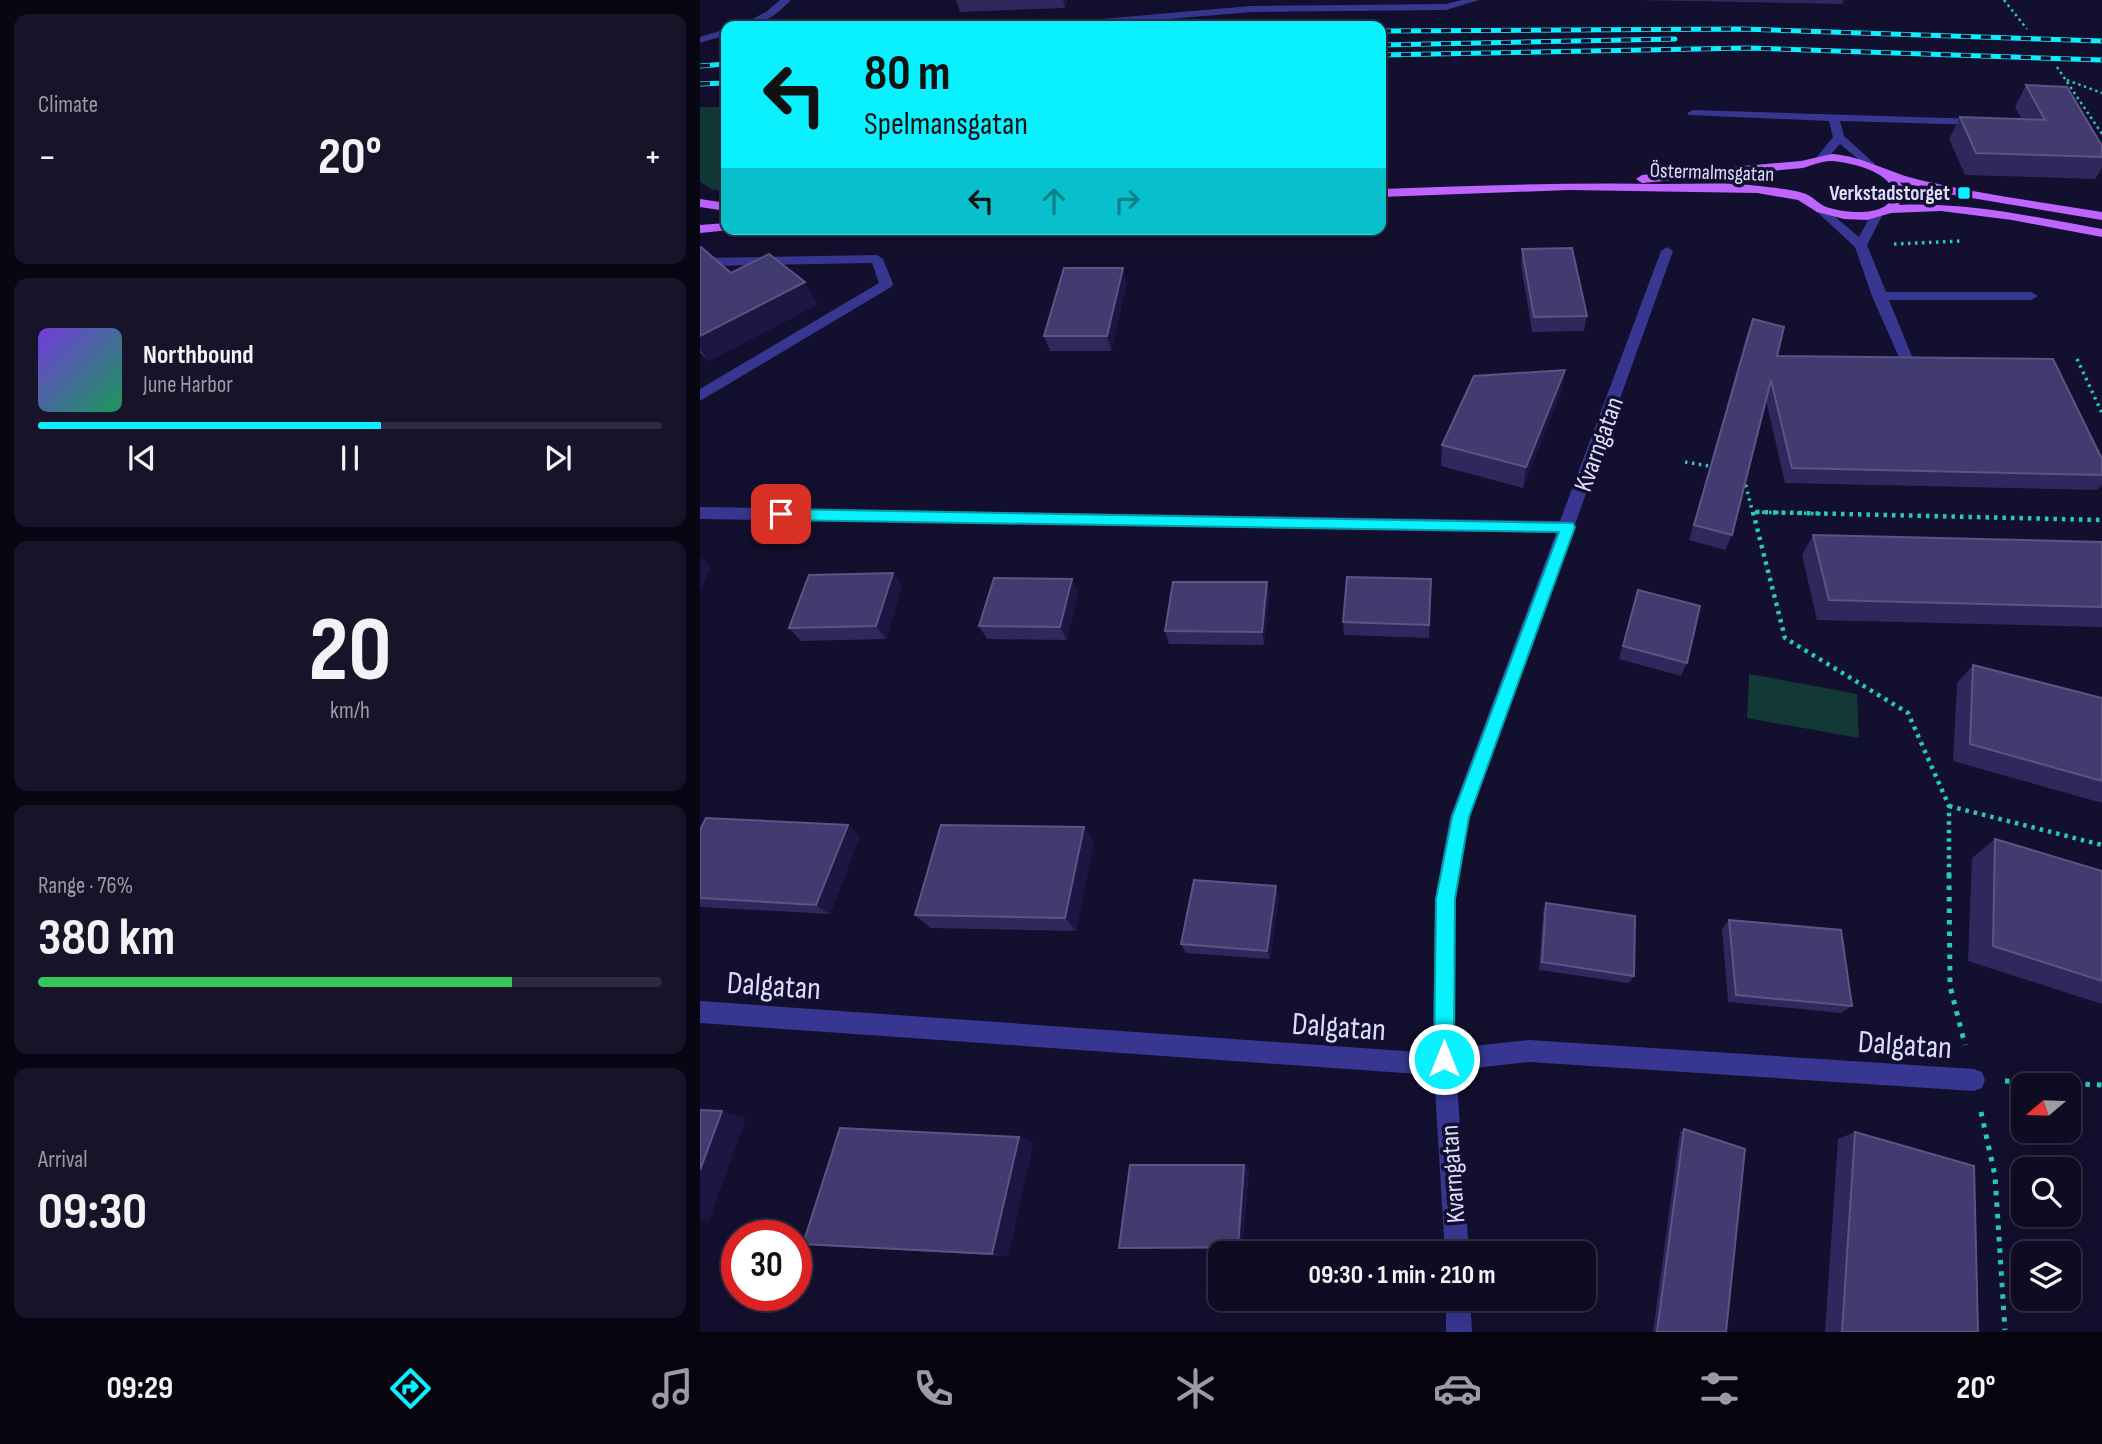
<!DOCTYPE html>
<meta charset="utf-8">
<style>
body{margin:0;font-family:"Sofia Sans Condensed",sans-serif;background:#17142a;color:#f1f3f6;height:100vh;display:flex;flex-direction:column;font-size:26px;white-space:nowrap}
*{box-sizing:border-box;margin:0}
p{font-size:23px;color:#9b9ba5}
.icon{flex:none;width:38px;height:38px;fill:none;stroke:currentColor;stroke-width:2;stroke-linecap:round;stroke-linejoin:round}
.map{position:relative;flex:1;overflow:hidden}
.panel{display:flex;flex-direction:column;gap:14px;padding:14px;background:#080613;width:700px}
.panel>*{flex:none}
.hud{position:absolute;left:21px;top:21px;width:665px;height:214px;border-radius:14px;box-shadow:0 7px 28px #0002,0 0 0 2px #2e2b40;background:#09f1ff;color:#111;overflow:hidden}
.needle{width:46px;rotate:251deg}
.controls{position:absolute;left:1311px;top:1073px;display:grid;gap:14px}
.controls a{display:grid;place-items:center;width:70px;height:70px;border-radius:14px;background:#0e0b22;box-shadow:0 7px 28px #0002,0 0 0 2px #2e2b40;font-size:35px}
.speed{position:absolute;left:21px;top:1220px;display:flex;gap:14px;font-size:35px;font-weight:700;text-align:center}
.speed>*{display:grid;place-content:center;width:91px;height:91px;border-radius:50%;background:#0e0b22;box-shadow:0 7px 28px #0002,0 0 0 2px #2e2b40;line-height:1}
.speed .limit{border:10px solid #d22;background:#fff;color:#111}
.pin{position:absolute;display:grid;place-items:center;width:60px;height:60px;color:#fff;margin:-30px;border-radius:14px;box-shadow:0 4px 10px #0006}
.me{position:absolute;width:77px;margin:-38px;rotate:0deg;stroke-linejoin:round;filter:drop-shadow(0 0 5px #0008)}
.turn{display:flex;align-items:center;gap:24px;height:147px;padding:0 28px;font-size:32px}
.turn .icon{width:91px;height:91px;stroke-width:2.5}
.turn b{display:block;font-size:49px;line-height:60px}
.lanes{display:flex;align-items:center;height:66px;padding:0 28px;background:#0003;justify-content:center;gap:35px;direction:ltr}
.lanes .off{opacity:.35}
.big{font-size:52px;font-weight:700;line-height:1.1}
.panel .widget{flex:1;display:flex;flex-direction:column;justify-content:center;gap:10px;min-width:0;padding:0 24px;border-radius:14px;background:#17142a}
.panel .dial{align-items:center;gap:0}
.dial b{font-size:91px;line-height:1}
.song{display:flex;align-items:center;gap:21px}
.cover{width:84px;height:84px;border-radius:10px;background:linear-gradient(135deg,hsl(260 70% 55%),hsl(150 70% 35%))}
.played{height:7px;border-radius:4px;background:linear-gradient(90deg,#09f1ff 55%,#2e2b40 55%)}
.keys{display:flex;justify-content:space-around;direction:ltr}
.heat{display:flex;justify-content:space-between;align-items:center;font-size:38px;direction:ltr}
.charge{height:10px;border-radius:5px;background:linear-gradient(90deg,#34c759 76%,#2e2b40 0)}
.trip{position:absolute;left:508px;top:1241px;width:388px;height:70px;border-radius:14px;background:#0e0b22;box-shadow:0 7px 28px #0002,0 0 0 2px #2e2b40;font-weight:700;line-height:70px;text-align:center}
.tab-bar{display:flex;height:112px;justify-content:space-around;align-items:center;background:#06040e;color:#9b9ba5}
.tab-bar .icon{width:49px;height:49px}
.tab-bar .current{color:#09f1ff}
.tab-bar b{font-size:32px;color:#f1f3f6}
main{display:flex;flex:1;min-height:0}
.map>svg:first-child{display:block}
.green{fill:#123936}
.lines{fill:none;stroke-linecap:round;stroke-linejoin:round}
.path-far3{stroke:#26cab9;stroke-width:2.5;stroke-dasharray:2.5 3.5;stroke-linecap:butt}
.path-far2{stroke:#26cab9;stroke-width:3.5;stroke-dasharray:2.5 4.5;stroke-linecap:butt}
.path-far1{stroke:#26cab9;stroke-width:4.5;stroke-dasharray:3.5 5;stroke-linecap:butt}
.path{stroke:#26cab9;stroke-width:5;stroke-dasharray:4.5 7;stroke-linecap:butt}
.minor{fill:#373791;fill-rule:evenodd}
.major{fill:#be64ff;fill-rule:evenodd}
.rail-casing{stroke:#09f1ff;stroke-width:5}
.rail{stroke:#130f2e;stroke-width:3.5;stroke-dasharray:10;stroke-linecap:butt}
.wall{fill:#2f285d}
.shaded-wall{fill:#1c1643}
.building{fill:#423b6f;stroke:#5b5485;stroke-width:2}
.route{fill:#09f1ff;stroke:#069da6;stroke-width:2}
.poi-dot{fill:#09f1ff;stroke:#130f2e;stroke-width:2.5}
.labels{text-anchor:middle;stroke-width:7;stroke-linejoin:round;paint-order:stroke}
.far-street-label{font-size:21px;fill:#dfddff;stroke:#130f2e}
.far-poi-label{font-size:21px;font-weight:bold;fill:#dfddff;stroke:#130f2e;text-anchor:end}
.street-label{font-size:26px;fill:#dfddff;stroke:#130f2e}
.near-street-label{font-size:32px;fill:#dfddff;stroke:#130f2e}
</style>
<main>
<section class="panel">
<div class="widget"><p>Climate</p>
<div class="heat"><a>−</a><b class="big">20°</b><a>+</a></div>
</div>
<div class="widget">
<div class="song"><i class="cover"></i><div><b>Northbound</b><p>June Harbor</p></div></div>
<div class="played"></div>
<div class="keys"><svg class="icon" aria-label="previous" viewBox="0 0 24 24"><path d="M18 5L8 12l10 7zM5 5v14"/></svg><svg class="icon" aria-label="pause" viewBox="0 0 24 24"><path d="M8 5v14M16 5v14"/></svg><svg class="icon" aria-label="next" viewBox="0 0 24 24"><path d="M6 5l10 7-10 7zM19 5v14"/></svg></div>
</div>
<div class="widget dial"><b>20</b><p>km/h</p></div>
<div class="widget"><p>Range · 76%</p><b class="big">380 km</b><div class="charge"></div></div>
<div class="widget"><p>Arrival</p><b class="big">09:30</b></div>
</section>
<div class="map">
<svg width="1402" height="1332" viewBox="0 0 1402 1332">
<rect width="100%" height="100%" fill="#130f2e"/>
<!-- green -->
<g class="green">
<polygon points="0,107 26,107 26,190 13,190 0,182"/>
<polygon points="1049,674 1157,694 1159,738 1047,718"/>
</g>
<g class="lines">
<!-- path-far3 -->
<g class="path-far3">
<polyline points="1304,0 1327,29"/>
<polyline points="1357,67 1402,134"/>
<polyline points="1367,80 1402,93"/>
</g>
<!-- path-far2 -->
<g class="path-far2">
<polyline points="193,235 282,229"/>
<polyline points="1194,244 1262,241"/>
<polyline points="1377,359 1402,413"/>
<polyline points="985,462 1015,467"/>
<polyline points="1044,478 1053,514"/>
<polyline points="1055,512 1132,514"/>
</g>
<!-- path-far1 -->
<g class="path-far1">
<polyline points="1053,512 1085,638 1208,713 1249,806 1249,876"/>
<polyline points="1056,512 1402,520"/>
<polyline points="1249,806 1402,845"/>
</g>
<!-- path -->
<g class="path">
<polyline points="1249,874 1250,986 1265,1045"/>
<polyline points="1305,1081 1402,1085"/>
<polyline points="1281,1112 1295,1176 1305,1330"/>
</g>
<!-- minor -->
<g class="minor">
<path d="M80,0H91C77,15 60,27 39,26L66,12Z"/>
<polygon points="762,0 779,0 746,10 551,12 387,26 350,26 355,23 551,6 746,4"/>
<polygon points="26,29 26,35 0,43 0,37"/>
<polygon points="993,110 1280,119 1286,122 1280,125 1140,121 1144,136 1175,164 1169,168 1140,144 1126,160 1118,160 1116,158 1133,137 1129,121 989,115 987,113"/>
<polygon points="1121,205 1159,237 1173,211 1181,211 1183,214 1167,245 1186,292 1331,292 1338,296 1331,300 1189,300 1213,359 1206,364 1201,362 1172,296 1155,247 1117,212 1115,209"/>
<polygon points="967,247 973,251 770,817 755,899 755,1048 829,1040 1274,1069 1282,1072 1285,1080 1282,1088 1274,1091 829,1062 756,1070 769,1253 745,1253 734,1072 718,1074 0,1023 0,1001 718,1052 733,1050 735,899 750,817 856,533 0,519 0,507 860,521 961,251"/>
<polygon points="177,255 183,259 193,284 191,287 0,401 0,389 179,283 172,263 0,266 0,258"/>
<polygon points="746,1298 770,1298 772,1332 746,1332"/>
</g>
<!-- major -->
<g class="major">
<path d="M1132,154C1163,156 1189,173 1220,180C1280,194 1341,202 1402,212V220L1248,194L1200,182C1206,191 1205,197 1199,205C1268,202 1334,217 1402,229V237L1312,220L1241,211L1191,213L1167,220L1144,219L1117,212L1098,200L1057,193L869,190L681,197V189C775,186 869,182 963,184C995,184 1028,182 1059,186C1074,188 1093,189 1106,194C1113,197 1118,203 1124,206C1140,213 1186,218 1192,197C1198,172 1146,161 1129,161C1120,162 1112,165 1103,168L942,183L936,179L942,175L1101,161Z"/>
<polygon points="0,199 26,203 26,211 0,207"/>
<polygon points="26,223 26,229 30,230 0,233 0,225"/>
</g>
<defs>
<g id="rail">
<polyline points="681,31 1042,29 1402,41"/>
<polyline points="681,45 975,39"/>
<polyline points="681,55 1048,48 1402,60"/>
<polyline points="0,66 26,64"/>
<polyline points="0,84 26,83"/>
</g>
</defs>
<!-- rail casing -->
<use href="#rail" class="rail-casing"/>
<!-- rail -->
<use href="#rail" class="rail"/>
</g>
<!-- wall -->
<g class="wall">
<polygon points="256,0 367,0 365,8 260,12"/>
<polygon points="936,0 1144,0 1142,4"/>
<polygon points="1326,85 1402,146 1402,168 1395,179 1265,175 1249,139 1260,117 1322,119 1315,107"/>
<polygon points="0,248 31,273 118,304 9,361 0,353"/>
<polygon points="822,249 887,316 884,331 832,332 821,264"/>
<polygon points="427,283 411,351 350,351 344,336"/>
<polygon points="1053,319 1077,356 1402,459 1402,485 1397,490 1085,483 1066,400 1032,535 1025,550 989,540 1047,334"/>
<polygon points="865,370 861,392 823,488 741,466 742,445"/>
<polygon points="1113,535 1402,542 1402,627 1117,620 1102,555"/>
<polygon points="193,573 202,586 186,639 101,641 89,628"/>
<polygon points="372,579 378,592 367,640 287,639 279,626"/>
<polygon points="731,579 729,638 644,635 643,622"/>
<polygon points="567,582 569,596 564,645 469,644 465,631"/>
<polygon points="938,590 987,663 981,676 919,659"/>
<polygon points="1273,665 1402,698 1402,803 1253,761 1257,683"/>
<polygon points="384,827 394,842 376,931 231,928 215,915"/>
<polygon points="0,830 160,836 130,914 0,907"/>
<polygon points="1295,839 1402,871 1402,1004 1268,961 1272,858"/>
<polygon points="579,895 570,959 486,953 481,944"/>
<polygon points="846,903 934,976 929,983 839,970 843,912"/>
<polygon points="1029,920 1152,1006 1141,1013 1028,1002 1022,929"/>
<polygon points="984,1129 1026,1332 953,1332 980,1132"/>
<polygon points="1155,1132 1278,1332 1125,1332 1138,1139"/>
<polygon points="319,1137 333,1143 308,1256 126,1246 103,1244"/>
<polygon points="544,1165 549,1169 542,1249 427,1249 419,1248"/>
</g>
<!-- shaded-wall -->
<g class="shaded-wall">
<polygon points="363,0 367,0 365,8"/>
<polygon points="423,268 427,283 411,351 407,336"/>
<polygon points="105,282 118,304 9,361 0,349 0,336"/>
<polygon points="865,370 861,392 823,488 826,467"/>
<polygon points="0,556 11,567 0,592"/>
<polygon points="193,573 202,586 186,639 176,626"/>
<polygon points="372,579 378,592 367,640 360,627"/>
<polygon points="567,582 569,596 564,645 562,632"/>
<polygon points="148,825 160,836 130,914 116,905"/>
<polygon points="384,827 394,842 376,931 365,918"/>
<polygon points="576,886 579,895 570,959 567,951"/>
<polygon points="22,1111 46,1118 9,1222 0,1221 0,1170"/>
<polygon points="319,1137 333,1143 308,1256 292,1254"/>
<polygon points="544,1165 549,1169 542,1249 538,1247"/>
</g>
<!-- building -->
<g class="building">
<polygon points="1326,85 1367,87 1402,146 1402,157 1276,153 1260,117 1345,120"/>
<polygon points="1,247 31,273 69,254 105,282 0,336 0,248"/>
<polygon points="872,248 887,316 834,317 822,249"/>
<polygon points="364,268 423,268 407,336 344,336"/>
<polygon points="1053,319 1084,327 1077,356 1353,359 1402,459 1402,475 1092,468 1071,380 1032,535 994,525"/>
<polygon points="865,370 826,467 742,445 774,376"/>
<polygon points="1113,535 1402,542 1402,607 1129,600"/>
<polygon points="193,573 176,626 89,628 109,575"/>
<polygon points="647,577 731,579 729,625 643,622"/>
<polygon points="294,578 372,579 360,627 279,626"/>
<polygon points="473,582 567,582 562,632 465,631"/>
<polygon points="938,590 1000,606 987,663 923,646"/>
<polygon points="1273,665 1402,698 1402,781 1270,744"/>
<polygon points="6,818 148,825 116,905 0,898 0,830"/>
<polygon points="241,825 384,827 365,918 215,915"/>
<polygon points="1295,839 1402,871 1402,981 1293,946"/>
<polygon points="494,880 576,886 567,951 481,944"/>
<polygon points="846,903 935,916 934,976 842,962"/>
<polygon points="1029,920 1141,930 1152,1006 1036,995"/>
<polygon points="0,1110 22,1111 0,1170"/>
<polygon points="140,1128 319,1137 292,1254 103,1244"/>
<polygon points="984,1129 1045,1149 1026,1332 957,1332"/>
<polygon points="1155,1132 1274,1166 1278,1332 1142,1332"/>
<polygon points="430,1165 544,1165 538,1247 419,1248"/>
</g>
<!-- route -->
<polygon class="route" points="81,509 873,523 875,527 769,817 755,899 754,1059 751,1066 744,1069 737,1066 734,1059 736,899 752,817 859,532 81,520 74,514"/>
<!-- markers -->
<rect class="poi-dot" x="1257" y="186" width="14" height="14" rx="3.5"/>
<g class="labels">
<!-- far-street labels -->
<g class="far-street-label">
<text transform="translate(1012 172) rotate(2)" y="7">Östermalmsgatan</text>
</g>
<!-- far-poi labels -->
<g class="far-poi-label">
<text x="1250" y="200">Verkstadstorget</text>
</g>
<!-- street labels -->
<g class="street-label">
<text transform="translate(898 444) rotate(-70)" y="9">Kvarngatan</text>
<text transform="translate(752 1174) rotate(-94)" y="9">Kvarngatan</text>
</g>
<!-- near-street labels -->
<g class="near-street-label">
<text transform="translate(74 985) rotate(4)" y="11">Dalgatan</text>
<text transform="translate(639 1026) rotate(4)" y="11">Dalgatan</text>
<text transform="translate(1205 1044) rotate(4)" y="11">Dalgatan</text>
</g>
</g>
</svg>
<div class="controls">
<a><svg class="needle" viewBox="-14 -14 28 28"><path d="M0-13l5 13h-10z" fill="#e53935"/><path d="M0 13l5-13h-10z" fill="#9b9ba5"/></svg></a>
<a><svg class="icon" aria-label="search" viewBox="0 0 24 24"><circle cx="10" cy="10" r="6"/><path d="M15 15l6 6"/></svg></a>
<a><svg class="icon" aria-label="layers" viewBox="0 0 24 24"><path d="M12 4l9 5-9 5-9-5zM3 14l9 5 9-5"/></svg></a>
</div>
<div class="speed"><div class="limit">30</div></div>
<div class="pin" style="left:81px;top:514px;background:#d93025"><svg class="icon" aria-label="arrive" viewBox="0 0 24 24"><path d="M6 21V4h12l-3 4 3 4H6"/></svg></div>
<svg class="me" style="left:744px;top:1059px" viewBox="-20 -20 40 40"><circle r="17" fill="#09f1ff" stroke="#fff" stroke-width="3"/><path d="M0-11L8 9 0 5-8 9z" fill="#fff"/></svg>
<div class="trip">09:30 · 1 min · 210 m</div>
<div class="hud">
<div class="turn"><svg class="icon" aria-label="left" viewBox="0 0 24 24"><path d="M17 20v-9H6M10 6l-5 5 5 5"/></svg><div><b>80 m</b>Spelmansgatan</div></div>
<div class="lanes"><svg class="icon" aria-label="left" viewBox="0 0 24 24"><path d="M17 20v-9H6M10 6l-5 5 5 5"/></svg><svg class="icon off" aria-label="ahead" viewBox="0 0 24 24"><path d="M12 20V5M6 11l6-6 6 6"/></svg><svg class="icon off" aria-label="right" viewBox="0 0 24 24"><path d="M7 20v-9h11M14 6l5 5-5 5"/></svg></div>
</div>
</div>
</main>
<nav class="tab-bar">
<b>09:29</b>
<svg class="icon current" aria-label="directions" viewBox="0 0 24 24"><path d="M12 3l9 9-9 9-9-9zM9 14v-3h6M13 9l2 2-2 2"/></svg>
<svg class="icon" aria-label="music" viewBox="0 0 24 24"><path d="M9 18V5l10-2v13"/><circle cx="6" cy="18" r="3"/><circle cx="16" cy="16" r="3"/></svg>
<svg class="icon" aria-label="phone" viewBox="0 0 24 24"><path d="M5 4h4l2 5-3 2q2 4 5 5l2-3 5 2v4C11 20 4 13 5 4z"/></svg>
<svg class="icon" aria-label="climate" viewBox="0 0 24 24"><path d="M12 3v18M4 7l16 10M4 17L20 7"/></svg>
<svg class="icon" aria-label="car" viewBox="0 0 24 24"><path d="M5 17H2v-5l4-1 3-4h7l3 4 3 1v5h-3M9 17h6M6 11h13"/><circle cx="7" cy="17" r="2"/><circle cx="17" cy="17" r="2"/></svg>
<svg class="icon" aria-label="filters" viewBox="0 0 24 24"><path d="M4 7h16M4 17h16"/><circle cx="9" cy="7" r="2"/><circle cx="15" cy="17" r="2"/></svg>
<b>20°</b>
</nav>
